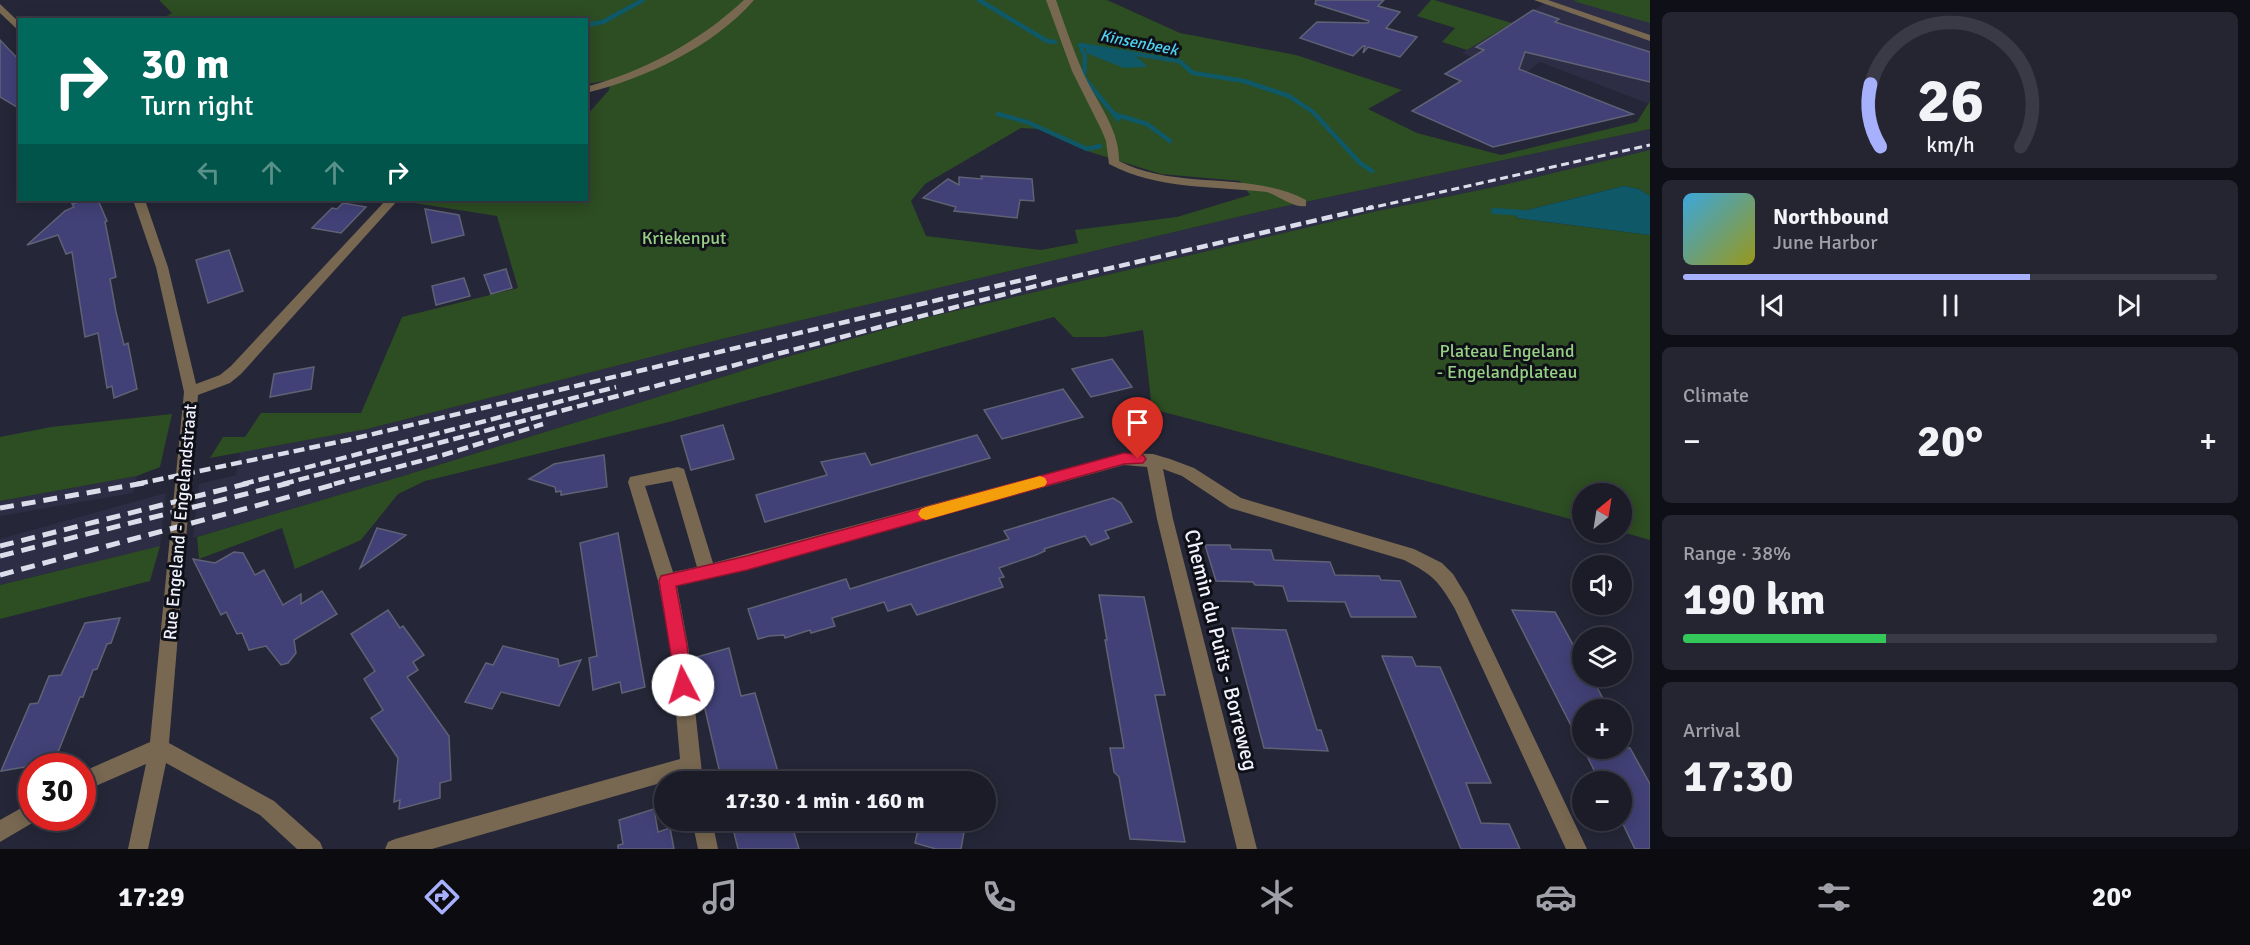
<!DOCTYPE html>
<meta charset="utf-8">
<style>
body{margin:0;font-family:Signika,sans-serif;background:#252531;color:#f1f3f6;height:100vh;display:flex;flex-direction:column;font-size:22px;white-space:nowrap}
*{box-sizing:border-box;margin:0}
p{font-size:20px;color:#a0a1a8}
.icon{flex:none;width:33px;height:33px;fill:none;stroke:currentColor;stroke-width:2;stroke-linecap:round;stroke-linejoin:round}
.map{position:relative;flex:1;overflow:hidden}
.side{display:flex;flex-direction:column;gap:12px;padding:12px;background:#0f0f17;width:600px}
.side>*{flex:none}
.top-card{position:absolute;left:18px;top:18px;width:570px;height:183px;border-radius:0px;box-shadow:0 3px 15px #0003,0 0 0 2px #3a3a46;background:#00695c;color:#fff;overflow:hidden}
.needle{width:39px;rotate:30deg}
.buttons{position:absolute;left:1572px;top:483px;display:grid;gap:12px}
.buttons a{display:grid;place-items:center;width:60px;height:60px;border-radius:50%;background:#1c1c29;box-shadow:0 3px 15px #0003,0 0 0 2px #3a3a46;font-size:30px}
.speed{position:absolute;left:18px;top:753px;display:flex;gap:12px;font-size:30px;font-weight:700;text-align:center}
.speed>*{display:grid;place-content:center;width:78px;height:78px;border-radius:50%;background:#1c1c29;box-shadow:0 3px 15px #0003,0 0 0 2px #3a3a46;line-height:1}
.speed .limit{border:9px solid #d22;background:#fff;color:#111}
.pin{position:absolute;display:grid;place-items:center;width:51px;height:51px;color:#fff;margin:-62px -26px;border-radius:50% 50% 50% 0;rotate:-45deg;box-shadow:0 0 6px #0007}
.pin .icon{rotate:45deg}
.me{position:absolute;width:66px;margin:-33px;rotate:355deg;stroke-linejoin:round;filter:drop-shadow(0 0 4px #0008)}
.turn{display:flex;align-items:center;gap:21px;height:126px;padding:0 24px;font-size:27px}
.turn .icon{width:78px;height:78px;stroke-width:2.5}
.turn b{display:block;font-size:42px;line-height:51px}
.lanes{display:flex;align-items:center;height:57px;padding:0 24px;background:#0003;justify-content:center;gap:30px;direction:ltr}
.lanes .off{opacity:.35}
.big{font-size:45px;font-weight:700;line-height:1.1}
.side .tile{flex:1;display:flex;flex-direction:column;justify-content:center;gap:9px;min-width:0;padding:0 21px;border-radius:9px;background:#252531}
.side .dial{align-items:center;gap:0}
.dial svg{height:156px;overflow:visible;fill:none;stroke:#3a3a46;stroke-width:7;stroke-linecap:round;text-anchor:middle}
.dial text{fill:#f1f3f6;stroke:none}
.song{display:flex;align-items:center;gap:18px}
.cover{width:72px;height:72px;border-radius:9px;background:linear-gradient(135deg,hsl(200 70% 55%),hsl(60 70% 35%))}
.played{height:6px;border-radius:3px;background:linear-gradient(90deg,#a7b0fc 65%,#3a3a46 65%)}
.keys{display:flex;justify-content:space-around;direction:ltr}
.heat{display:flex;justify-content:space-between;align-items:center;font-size:33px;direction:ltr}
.charge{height:9px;border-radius:4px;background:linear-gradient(90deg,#34c759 38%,#3a3a46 0)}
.trip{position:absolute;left:654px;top:771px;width:342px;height:60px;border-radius:30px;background:#1c1c29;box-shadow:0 3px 15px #0003,0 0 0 2px #3a3a46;font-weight:700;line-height:60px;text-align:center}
.menu{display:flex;height:96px;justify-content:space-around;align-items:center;background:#0b0b10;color:#a0a1a8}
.menu .icon{width:42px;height:42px}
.menu .on{color:#a7b0fc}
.menu b{font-size:27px;color:#f1f3f6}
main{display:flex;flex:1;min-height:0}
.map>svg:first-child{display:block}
.built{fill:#2d2e45}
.green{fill:#2d4d22;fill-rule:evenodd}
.water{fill:#0e5867}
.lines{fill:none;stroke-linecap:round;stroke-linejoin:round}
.stream-far1{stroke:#0e5867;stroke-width:4.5}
.stream{stroke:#0e5867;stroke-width:6}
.building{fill:#414177;stroke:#5f6175;stroke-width:1.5}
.minor{fill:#786851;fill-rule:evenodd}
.rail-far2{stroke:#dcddea;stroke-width:3;stroke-dasharray:8 4.5;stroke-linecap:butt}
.rail-far1{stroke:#dcddea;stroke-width:4.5;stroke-dasharray:11 5;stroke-linecap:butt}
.rail{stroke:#dcddea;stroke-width:5;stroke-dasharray:14 8;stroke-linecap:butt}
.route{fill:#e11d48;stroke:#92132f;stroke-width:1.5}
.slow{fill:#f59e0b}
.labels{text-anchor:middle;stroke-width:6;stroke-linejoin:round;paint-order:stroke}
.far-water-label{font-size:16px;font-style:italic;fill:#50d1ef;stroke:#0f1017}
.park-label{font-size:18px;fill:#97d085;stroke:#0f1017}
.street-label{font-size:18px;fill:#f1f2fe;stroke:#0f1017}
.near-street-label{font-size:21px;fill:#f1f2fe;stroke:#0f1017}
</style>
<main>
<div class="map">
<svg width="1650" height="849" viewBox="0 0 1650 849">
<rect width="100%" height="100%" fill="#252637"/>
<!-- built -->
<g class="built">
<polygon points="1550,0 1650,0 1650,101 1647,103 1540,62 1521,77 1462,53"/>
<polygon points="1650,129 1650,150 1494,187 1368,213 929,317 783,358 403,476 193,538 199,484 236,475 240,452 367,429 726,338 1263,211"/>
<polygon points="137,476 133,493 0,516 0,501"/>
<polygon points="166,493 160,546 0,585 0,539"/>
</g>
<!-- green -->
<g class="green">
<path d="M159,0H1107L1180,33L1296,55L1402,90L1368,109L1417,133L1501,155L1637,122L1650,101V129L1263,211L726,338L367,429L210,458L223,437H245L261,413H361L402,317L518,288L497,216L408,202L410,200H586L587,115L609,90L611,80L587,84L586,20H160L172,13ZM1021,128L1039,129L1090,152L1161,174L1240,181L1250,195L1177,217L1075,230L1078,243L1041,250L926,236L911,201L925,184Z"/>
<polygon points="1431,0 1434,0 1512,23 1467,50 1442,42 1455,28 1417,16"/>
<polygon points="1578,0 1650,0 1650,23 1573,1"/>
<polygon points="1650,150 1650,196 1639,189 1624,186 1515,213 1517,218 1650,235 1650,540 1622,532 1622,494 1582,494 1582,522 1152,409 1143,330 1104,337 1073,337 1054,317 669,422 425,481 398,494 361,540 295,569 282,528 199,559 197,537 403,476 783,358 929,317 1368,213 1494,187"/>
<polygon points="172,414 160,467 137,476 0,501 0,437 51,427"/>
<polygon points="160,546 150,581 0,619 0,585"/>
</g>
<!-- water -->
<g class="water">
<path d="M1095,46C1112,47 1137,52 1147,67L1124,68L1086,53V48Z"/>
<polygon points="1624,186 1639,189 1650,196 1650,235 1517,218 1515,213"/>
</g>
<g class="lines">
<!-- stream-far1 -->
<g class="stream-far1">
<polyline points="979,0 1047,41 1055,42"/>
<polyline points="586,25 603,22 643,0"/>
<polyline points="998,114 1027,122 1087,149 1100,146"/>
<polyline points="1117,115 1147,124 1170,141"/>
<polyline points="1118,119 1084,78 1085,57 1080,45 1179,61 1193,73 1244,81 1289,96 1313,112 1360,163 1372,171"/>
</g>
<!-- stream -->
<polyline class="stream" points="1494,211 1524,213"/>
</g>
<!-- building -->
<g class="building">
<polygon points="1316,0 1384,0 1378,6 1400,12 1386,28 1417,37 1400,57 1368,47 1363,53 1365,46 1363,46 1353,56 1300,38 1317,22 1368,23 1369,21 1315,4"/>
<polygon points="1533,10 1559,19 1555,22 1650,52 1650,82 1525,52 1519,69 1633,114 1493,147 1412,111 1461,81 1445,74 1484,50 1476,47"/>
<polygon points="0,40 20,61 20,109 0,97"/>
<polygon points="981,176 1032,179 1034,201 1020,200 1017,218 954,211 956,207 923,198 948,179 959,185 959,177 982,179"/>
<polygon points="85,200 98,200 107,221 105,222 116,277 110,279 116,312 124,345 128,343 137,389 114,398 112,386 107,388 98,333 85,337 72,252 66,254 58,235 27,245 65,211 74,207 72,204"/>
<polygon points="343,203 366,207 341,233 312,228 332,208 337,209"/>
<polygon points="425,209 459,215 464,235 432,243"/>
<polygon points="229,250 243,291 208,303 196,260"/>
<polygon points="506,269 512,288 491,294 484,275"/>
<polygon points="464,278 470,296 436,305 432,286"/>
<polygon points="1112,359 1132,387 1091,397 1072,369"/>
<polygon points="314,367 311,389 270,397 274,374"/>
<polygon points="1063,389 1083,417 1002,439 984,410"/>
<polygon points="723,425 734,459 691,470 681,436"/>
<polygon points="977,435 990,458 765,522 756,495 827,475 821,462 865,453 871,465"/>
<polygon points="604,455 607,487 561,495 561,491 556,492 555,487 529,479 554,464"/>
<polygon points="1113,498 1121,503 1132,522 1105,531 1109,538 1091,545 1085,536 1044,549 1045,551 1036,555 999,568 1004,577 999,578 1003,587 917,615 911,604 888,611 884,602 832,618 835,626 811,633 810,630 785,638 784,635 769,636 758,639 748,609 846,579 850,589 1009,539 1004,531"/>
<polygon points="377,528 406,535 360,568"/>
<polygon points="618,533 645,687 622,693 620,682 593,690 589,658 597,656 580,543"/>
<polygon points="1205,545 1230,545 1231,549 1271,550 1274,560 1330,562 1335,575 1379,576 1381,580 1400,581 1416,617 1351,617 1345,602 1288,601 1283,586 1255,585 1253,582 1216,581"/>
<polygon points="234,552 243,553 255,575 264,570 283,605 301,594 301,604 322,591 337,614 294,640 296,653 288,663 281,665 266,646 249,650 242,633 237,634 226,612 221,615 193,559 215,563"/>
<polygon points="1099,595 1144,597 1165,695 1155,695 1185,842 1130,839 1119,777 1114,772 1110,748 1124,748 1105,640 1107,640"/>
<polygon points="388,610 400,628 403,626 424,655 413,662 418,670 407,677 449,736 451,780 440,783 440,798 399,809 400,800 394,802 398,758 371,718 383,710 364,679 375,671 351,634"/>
<polygon points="1512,610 1555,612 1582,661 1582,676 1591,676 1609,710 1582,710 1582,747"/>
<polygon points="120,618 111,643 107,644 97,669 93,670 83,697 80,697 54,762 1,771 30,704 38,703 49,676 61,675 85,623"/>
<polygon points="1232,628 1286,630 1317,730 1321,730 1328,751 1264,748"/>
<polygon points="503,646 558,659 559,666 581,660 559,706 501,692 492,709 465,702 486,663 493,665"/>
<polygon points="729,648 741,696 755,693 781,782 722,782 693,658"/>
<polygon points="1382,656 1412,657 1416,666 1440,667 1491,783 1466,783 1481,823 1509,824 1520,849 1461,849"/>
<polygon points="1583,748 1630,748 1650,784 1650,849 1635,849 1622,822 1622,782 1600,782"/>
<polygon points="654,809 658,832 670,828 674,849 618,849 618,845 623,844 619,820"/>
<polygon points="731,820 795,820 793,829 799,849 738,849"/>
<polygon points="920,820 945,820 965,827 961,849 936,849 915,843"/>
</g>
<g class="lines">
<!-- minor -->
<g class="minor">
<path d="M744,0H754C713,47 646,78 586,93V87C645,71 700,41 744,0Z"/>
<path d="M1046,0H1056C1064,23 1072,47 1082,70C1094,99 1120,128 1119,161C1178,191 1248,170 1306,200V206C1294,208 1279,196 1267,192C1214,186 1158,190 1109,164L1106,141L1101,129L1072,71Z"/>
<polygon points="1534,0 1548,0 1650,35 1650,41"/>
<polygon points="0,4 20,23 20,32 0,13"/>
<polygon points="133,200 145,200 168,267 196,384 220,375 231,366 386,200 398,200 241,374 230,383 198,395 169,743 274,801 320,842 323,849 297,849 260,815 166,763 148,849 128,849 146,764 82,792 82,772 150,742 184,392 156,267"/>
<path d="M1124,453L1153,454L1170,459L1194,468L1241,498L1414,549L1442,563L1453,574L1467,597L1587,849H1566L1455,609C1438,580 1433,575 1404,560L1230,508L1182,476L1163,469L1173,519L1257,849H1237L1157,519L1147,467L1124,465L747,570L677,586L688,645L703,782H683L682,778L664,782L432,849H385L388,842L395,839L680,759L670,645L658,581L628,482L630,477L678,467L684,469L713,563ZM672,481L697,567L673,572L645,486Z"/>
<polygon points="32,802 32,818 40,818 39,819 0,842 0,820"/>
<polygon points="692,820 712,820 718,849 698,849"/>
</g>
<!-- rail-far2 -->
<polyline class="rail-far2" points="1366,209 1650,145"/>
<!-- rail-far1 -->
<g class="rail-far1">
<polyline points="137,484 348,440 1039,276"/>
<polyline points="243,484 616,387"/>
<polyline points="283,484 1051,282 1373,207"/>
<polyline points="334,484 443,455 543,424"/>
</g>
<!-- rail -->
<g class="rail">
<polyline points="0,508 144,483"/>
<polyline points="0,546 249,483"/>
<polyline points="0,556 289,483"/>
<polyline points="0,575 340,483"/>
</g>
</g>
<!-- route -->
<polygon class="route" points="1124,453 1143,455 1146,459 1143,463 1124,464 747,570 676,586 687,645 691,685 689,691 683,693 677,691 659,581 661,576 747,556"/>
<!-- slow -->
<polygon class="slow" points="1040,476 1045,478 1047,482 1045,486 926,520 921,518 918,514 921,509 926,507"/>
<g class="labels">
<!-- far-water labels -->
<g class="far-water-label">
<text transform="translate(1139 42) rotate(11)" y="6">Kinsenbeek</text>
</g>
<!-- park labels -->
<g class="park-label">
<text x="684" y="244">Kriekenput</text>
<text x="1507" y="357">Plateau Engeland<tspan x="1507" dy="21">- Engelandplateau</tspan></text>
</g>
<!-- street labels -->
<g class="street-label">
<text transform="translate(180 522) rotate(-85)" y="6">Rue Engeland - Engelandstraat</text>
</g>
<!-- near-street labels -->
<g class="near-street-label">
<text transform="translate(1221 650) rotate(76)" y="7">Chemin du Puits - Borreweg</text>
</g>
</g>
</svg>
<div class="buttons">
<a><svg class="needle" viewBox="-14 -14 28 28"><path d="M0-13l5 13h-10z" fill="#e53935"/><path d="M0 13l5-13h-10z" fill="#a0a1a8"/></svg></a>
<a><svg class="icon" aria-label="sound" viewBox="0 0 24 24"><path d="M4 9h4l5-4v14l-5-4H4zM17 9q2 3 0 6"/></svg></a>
<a><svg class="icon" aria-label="layers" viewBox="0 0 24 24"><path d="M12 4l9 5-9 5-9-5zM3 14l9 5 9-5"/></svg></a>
<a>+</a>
<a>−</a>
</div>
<div class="speed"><div class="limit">30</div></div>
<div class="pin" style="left:1138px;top:459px;background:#d93025"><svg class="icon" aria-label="arrive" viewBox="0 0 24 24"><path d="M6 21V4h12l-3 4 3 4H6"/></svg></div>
<svg class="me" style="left:683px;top:685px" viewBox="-20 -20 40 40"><circle r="19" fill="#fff"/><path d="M0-13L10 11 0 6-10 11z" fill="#e11d48"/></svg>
<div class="trip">17:30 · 1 min · 160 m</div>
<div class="top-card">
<div class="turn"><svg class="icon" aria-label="right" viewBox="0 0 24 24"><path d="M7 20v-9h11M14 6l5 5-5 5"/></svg><div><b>30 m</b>Turn right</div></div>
<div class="lanes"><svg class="icon off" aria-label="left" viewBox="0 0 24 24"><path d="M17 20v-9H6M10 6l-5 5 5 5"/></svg><svg class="icon off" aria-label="ahead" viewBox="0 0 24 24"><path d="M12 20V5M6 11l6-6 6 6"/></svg><svg class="icon off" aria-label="ahead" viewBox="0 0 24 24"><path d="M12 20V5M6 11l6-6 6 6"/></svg><svg class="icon" aria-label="right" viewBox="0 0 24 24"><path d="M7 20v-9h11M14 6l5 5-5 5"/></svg></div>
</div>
</div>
<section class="side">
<div class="tile dial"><svg viewBox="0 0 100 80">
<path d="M14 69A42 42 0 1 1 86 69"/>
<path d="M14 69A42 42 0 0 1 9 37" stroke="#a7b0fc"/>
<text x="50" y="56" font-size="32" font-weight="700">26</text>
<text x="50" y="72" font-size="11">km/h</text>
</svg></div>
<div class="tile">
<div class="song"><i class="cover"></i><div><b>Northbound</b><p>June Harbor</p></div></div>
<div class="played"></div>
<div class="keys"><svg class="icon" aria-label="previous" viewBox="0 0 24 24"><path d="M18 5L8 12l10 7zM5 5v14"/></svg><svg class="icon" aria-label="pause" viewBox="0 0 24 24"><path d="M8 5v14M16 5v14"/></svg><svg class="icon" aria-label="next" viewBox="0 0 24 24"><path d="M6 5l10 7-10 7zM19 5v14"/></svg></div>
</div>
<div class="tile"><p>Climate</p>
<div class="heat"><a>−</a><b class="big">20°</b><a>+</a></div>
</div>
<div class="tile"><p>Range · 38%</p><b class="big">190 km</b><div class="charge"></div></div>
<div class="tile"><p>Arrival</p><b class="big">17:30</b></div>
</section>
</main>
<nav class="menu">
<b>17:29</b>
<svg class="icon on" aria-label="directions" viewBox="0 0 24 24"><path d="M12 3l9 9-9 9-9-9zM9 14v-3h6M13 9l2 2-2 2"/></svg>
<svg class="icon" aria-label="music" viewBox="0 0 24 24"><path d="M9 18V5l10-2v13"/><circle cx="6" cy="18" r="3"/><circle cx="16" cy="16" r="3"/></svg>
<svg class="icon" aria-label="phone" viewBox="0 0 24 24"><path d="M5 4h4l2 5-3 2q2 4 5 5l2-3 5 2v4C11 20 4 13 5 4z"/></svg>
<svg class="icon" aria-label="climate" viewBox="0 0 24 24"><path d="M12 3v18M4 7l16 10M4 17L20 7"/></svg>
<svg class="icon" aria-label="car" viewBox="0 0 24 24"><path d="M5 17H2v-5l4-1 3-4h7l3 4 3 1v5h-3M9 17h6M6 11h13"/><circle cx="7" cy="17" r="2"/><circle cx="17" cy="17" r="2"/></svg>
<svg class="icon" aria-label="filters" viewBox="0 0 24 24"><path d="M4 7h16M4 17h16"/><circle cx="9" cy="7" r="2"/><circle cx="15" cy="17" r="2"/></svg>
<b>20°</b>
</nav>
